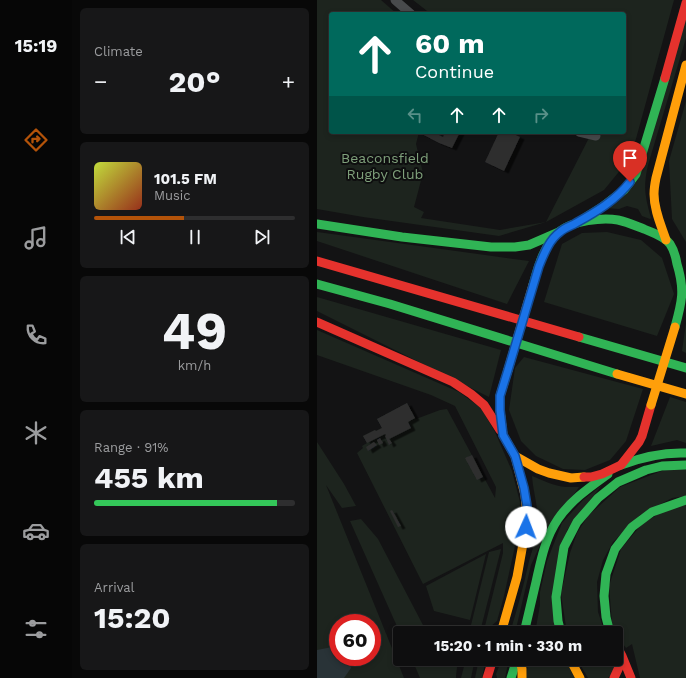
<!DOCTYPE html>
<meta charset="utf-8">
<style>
body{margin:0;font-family:"Work Sans",sans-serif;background:#171718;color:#f1f3f6;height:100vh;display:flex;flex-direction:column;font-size:15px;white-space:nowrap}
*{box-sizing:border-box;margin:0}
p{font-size:13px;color:#9b9c9e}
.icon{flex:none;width:22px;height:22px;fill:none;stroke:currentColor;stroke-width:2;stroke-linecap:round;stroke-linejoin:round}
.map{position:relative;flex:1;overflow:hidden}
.sheet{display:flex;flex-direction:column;gap:8px;padding:8px;background:#080808;width:245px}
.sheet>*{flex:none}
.top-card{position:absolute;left:12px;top:12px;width:297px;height:122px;border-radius:4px;box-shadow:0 2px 6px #0003,0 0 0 1px #2e2e2f;background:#00695c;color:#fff;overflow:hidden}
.speed{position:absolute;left:12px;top:614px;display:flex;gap:8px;font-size:20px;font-weight:700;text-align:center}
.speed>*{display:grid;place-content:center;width:52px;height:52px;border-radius:50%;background:#0e0e0f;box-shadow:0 2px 6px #0003,0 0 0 1px #2e2e2f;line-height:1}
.speed .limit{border:6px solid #d22;background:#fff;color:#111}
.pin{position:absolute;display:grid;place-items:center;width:34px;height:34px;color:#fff;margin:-41px -17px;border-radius:50% 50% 50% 0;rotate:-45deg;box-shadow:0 0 4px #0007}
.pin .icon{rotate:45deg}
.me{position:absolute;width:44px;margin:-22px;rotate:2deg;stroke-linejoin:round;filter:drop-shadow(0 0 3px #0008)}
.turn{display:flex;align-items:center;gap:14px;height:84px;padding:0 20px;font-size:18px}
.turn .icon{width:52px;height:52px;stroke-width:2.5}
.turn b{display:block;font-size:28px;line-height:34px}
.lanes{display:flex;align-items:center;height:38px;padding:0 20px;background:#0003;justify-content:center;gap:20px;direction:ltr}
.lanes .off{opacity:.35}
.big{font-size:30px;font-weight:700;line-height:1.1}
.sheet .card{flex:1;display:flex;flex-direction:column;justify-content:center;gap:6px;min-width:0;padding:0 14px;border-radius:6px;background:#171718}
.sheet .dial{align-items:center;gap:0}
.dial b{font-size:52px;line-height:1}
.song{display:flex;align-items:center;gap:12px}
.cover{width:48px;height:48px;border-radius:6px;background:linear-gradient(135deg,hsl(70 70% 55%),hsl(10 70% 35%))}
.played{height:4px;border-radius:2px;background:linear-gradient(90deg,#b45309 45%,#2e2e2f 45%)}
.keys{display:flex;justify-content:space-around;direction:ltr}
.heat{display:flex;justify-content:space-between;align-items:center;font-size:22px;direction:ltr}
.charge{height:6px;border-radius:3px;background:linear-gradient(90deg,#34c759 91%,#2e2e2f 0)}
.trip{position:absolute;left:76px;top:626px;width:230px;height:40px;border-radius:4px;background:#0e0e0f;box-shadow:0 2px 6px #0003,0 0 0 1px #2e2e2f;font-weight:700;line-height:40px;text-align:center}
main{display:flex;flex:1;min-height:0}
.tab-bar{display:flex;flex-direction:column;width:72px;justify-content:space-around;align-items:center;background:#060606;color:#9b9c9e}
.tab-bar .icon{width:28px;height:28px}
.tab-bar .selected{color:#b45309}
.tab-bar b{font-size:18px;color:#f1f3f6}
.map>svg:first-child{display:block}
.green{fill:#1d241e;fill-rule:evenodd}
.water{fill:#293337}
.building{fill:#2e2e2f;filter:url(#shadow)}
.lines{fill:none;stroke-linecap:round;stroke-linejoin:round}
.street{stroke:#484a4c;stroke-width:9}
.fast{stroke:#30b455;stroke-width:9}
.slow{stroke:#ff9f0a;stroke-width:9}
.jam{stroke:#e5322d;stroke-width:9}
.slow-bridge{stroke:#ff9f0a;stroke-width:9}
.route-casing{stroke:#114b97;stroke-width:10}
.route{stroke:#1a73e8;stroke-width:7}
.labels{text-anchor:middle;stroke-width:4;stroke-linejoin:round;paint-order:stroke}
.park-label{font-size:14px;fill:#7fa07b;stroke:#0e0e0f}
</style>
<main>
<nav class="tab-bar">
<b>15:19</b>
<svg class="icon selected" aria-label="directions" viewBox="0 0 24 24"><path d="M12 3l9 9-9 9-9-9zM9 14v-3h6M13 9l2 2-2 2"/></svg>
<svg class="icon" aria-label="music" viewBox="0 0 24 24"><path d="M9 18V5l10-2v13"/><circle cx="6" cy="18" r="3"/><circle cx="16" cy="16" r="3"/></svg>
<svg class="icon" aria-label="phone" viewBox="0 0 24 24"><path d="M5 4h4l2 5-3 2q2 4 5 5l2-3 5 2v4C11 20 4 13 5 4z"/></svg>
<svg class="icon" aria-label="climate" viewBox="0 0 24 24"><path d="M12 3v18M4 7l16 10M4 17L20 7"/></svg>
<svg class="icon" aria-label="car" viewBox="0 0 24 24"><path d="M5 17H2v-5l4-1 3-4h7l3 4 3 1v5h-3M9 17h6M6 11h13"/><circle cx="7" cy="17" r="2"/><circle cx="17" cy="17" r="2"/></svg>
<svg class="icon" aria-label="filters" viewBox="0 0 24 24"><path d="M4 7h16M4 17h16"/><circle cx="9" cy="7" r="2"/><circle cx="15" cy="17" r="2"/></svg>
</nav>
<section class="sheet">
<div class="card"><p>Climate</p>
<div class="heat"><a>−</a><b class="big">20°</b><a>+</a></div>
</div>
<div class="card">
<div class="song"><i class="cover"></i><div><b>101.5 FM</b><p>Music</p></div></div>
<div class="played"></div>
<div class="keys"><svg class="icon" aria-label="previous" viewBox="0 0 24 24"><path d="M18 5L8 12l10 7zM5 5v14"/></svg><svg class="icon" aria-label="pause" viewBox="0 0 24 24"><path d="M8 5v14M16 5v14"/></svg><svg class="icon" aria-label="next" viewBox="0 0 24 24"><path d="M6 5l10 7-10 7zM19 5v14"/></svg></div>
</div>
<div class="card dial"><b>49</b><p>km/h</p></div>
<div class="card"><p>Range · 91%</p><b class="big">455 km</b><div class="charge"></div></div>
<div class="card"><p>Arrival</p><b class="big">15:20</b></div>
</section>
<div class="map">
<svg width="369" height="678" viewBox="0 0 369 678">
<defs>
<filter id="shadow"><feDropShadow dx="4.5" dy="2.5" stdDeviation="0" flood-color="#0009"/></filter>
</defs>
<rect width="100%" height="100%" fill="#131314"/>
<!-- green -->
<g class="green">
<polygon points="0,0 64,0 80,14 14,14 14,132 102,132 99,144 106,173 97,207 107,212 104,218 183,230 229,222 275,132 307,132 307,14 114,14 96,0 357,0 314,157 287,190 229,222 182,236 46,217 0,209"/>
<path d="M369,19V38L331,165C326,187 328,196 334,218L333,219L325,216L321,209L310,206L302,209L288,208L309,191Z"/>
<polygon points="369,101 369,242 355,219 352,161"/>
<polygon points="0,232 212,261 190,304 0,241"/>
<polygon points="290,232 324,240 345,258 357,294 340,336 227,302 245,244 265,233"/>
<polygon points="0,297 184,350 172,397 0,311"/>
<polygon points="369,323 369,353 365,351"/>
<polygon points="0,330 142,392 164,408 178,432 195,471 203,502 202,528 187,596 180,621 173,627 168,626 186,553 186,543 106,584 40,453 46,448 45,446 50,443 46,436 58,430 59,431 65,428 60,419 90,403 99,419 123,410 130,409 178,498 179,487 138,406 114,395 0,355"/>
<polygon points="207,357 326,389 309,441 293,460 268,470 246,469 219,456 204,441 192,410 198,368"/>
<polygon points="353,397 369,402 369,443 360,440 334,446"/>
<path d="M0,442L27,484L39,506L25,508L9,485L87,678H0ZM21,623H55V657H21Z"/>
<polygon points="347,470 369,470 369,496 355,498 323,515 296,542 286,560 280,582 281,612 288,633 250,633 244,594 253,553 260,533 271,516 303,487"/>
<path d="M215,476C225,480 237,486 249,487C253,487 258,487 262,487L224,543L214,565L198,633H193C200,609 207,585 212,561C216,548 220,535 221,522C221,506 216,491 215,476Z"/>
<polygon points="285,485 250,530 240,633 218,633 223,605 223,592 230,561 245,523 266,500"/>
<polygon points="369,505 369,678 323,678 315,644 309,648 300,636 295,623 292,586 304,549 325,524 353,507"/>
<polygon points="44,519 61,539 107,627 132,633 83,633 33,521"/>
<polygon points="184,549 164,628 154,625 172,552"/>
<polygon points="169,554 153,620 117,611 109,586"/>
<polygon points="95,659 141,659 139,676 139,678 103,678"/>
<polygon points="149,659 158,659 154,678 144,678"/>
<polygon points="162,659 169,659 165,678 158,678"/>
<polygon points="185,659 192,659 188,678 180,678 179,674"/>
<polygon points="212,659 248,659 258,678 209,678 209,676"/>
<polygon points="260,659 297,659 297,671 291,678 271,678"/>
</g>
<!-- water -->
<polygon class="water" points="20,646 21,647 21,657 31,657 34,668 27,678 0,678 0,650"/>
<!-- building -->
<g class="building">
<polygon points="101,132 116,132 126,137 128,132 143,132 135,148 122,143"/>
<polygon points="182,132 192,132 203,137 187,171 168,162"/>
<polygon points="90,403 98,418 91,422 94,428 72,439 75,443 72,445 68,436 69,435 68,434 50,443 46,436 58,430 59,431 65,428 60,419"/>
<polygon points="63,438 66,443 62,445 60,440"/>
<polygon points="57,442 60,445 51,451 49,447"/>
<polygon points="155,455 166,477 160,480 148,458"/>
<polygon points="75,510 84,526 81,527 73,511"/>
</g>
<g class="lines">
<!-- street -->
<g class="street">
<polyline points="78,0 94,14"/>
<polyline points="262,132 279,136"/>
</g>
<!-- fast -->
<g class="fast">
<polyline points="266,219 285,207 307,190 319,174 348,78"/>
<polyline points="0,224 85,237 174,247 198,247 212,245 242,232"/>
<polyline points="0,284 73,304 300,374"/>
<path d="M216,285C221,267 227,244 243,231C256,221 285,217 301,220C310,222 319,226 327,229C336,233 347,236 353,244C357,250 359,258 360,264C368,290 365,302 358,327"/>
<polyline points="262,337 369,368"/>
<path d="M304,465C325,457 346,452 369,453"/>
<path d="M207,633C211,616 215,599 219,582C224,560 228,538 241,519C254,500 273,487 291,474"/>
<polyline points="244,633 241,621 239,597 247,547 260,522 281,498 301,482 329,470 345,466 369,465"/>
<polyline points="293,633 289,617 287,596 289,574 298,549 315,527 335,512 369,500"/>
<polyline points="194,678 200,659"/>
</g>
<!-- slow -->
<g class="slow">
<path d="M349,240C344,225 337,210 337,194C337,189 338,183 339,178L369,65"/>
<polyline points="191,370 183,396 183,410 186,435 198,456 221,469 232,473 254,478 267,477"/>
<polyline points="300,374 369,394"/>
<polyline points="184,633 200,577 209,527 210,516 208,495 198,456"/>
<polyline points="203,659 205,669 205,678"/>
<polyline points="253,659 263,678"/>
</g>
<!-- jam -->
<g class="jam">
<polyline points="348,78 369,3"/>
<polyline points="0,261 262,337"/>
<polyline points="0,322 136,382 154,394 167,405 183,430"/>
<polyline points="267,477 274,477 285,474 304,465 322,442 325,436 334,405"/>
<polyline points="299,645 305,656 314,678"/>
<polyline points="170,678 176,659"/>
<polyline points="297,678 303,665 301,653"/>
</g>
<!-- slow-bridge -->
<g class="slow-bridge">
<polyline points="191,370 216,285"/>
<polyline points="334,405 358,327"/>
</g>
</g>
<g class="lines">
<defs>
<path id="route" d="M209,527L210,506L207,488L198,456L186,435L183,410V396L191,370L222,266C227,254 232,240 243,232C247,228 254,226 259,223C279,212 299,200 313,182"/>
</defs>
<!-- route casing -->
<use href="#route" class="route-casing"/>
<!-- route -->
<use href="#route" class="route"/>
</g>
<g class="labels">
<!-- park labels -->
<g class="park-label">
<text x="68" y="163">Beaconsfield<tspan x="68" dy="16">Rugby Club</tspan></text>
</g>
</g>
</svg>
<div class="speed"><div class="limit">60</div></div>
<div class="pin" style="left:313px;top:182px;background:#d93025"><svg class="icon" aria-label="arrive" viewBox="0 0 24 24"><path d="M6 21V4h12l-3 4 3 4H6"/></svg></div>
<svg class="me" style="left:209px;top:527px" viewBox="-20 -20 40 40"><circle r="19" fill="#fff"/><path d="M0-13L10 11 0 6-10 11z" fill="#1a73e8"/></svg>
<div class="trip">15:20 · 1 min · 330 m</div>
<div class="top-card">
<div class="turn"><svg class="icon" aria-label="ahead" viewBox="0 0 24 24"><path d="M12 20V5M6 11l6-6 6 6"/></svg><div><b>60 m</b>Continue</div></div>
<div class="lanes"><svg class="icon off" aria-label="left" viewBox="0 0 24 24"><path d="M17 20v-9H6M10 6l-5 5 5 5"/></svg><svg class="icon" aria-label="ahead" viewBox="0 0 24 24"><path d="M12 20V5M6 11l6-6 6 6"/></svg><svg class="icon" aria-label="ahead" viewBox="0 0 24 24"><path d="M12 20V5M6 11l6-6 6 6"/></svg><svg class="icon off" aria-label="right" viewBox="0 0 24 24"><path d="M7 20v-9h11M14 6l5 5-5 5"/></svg></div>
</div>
</div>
</main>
